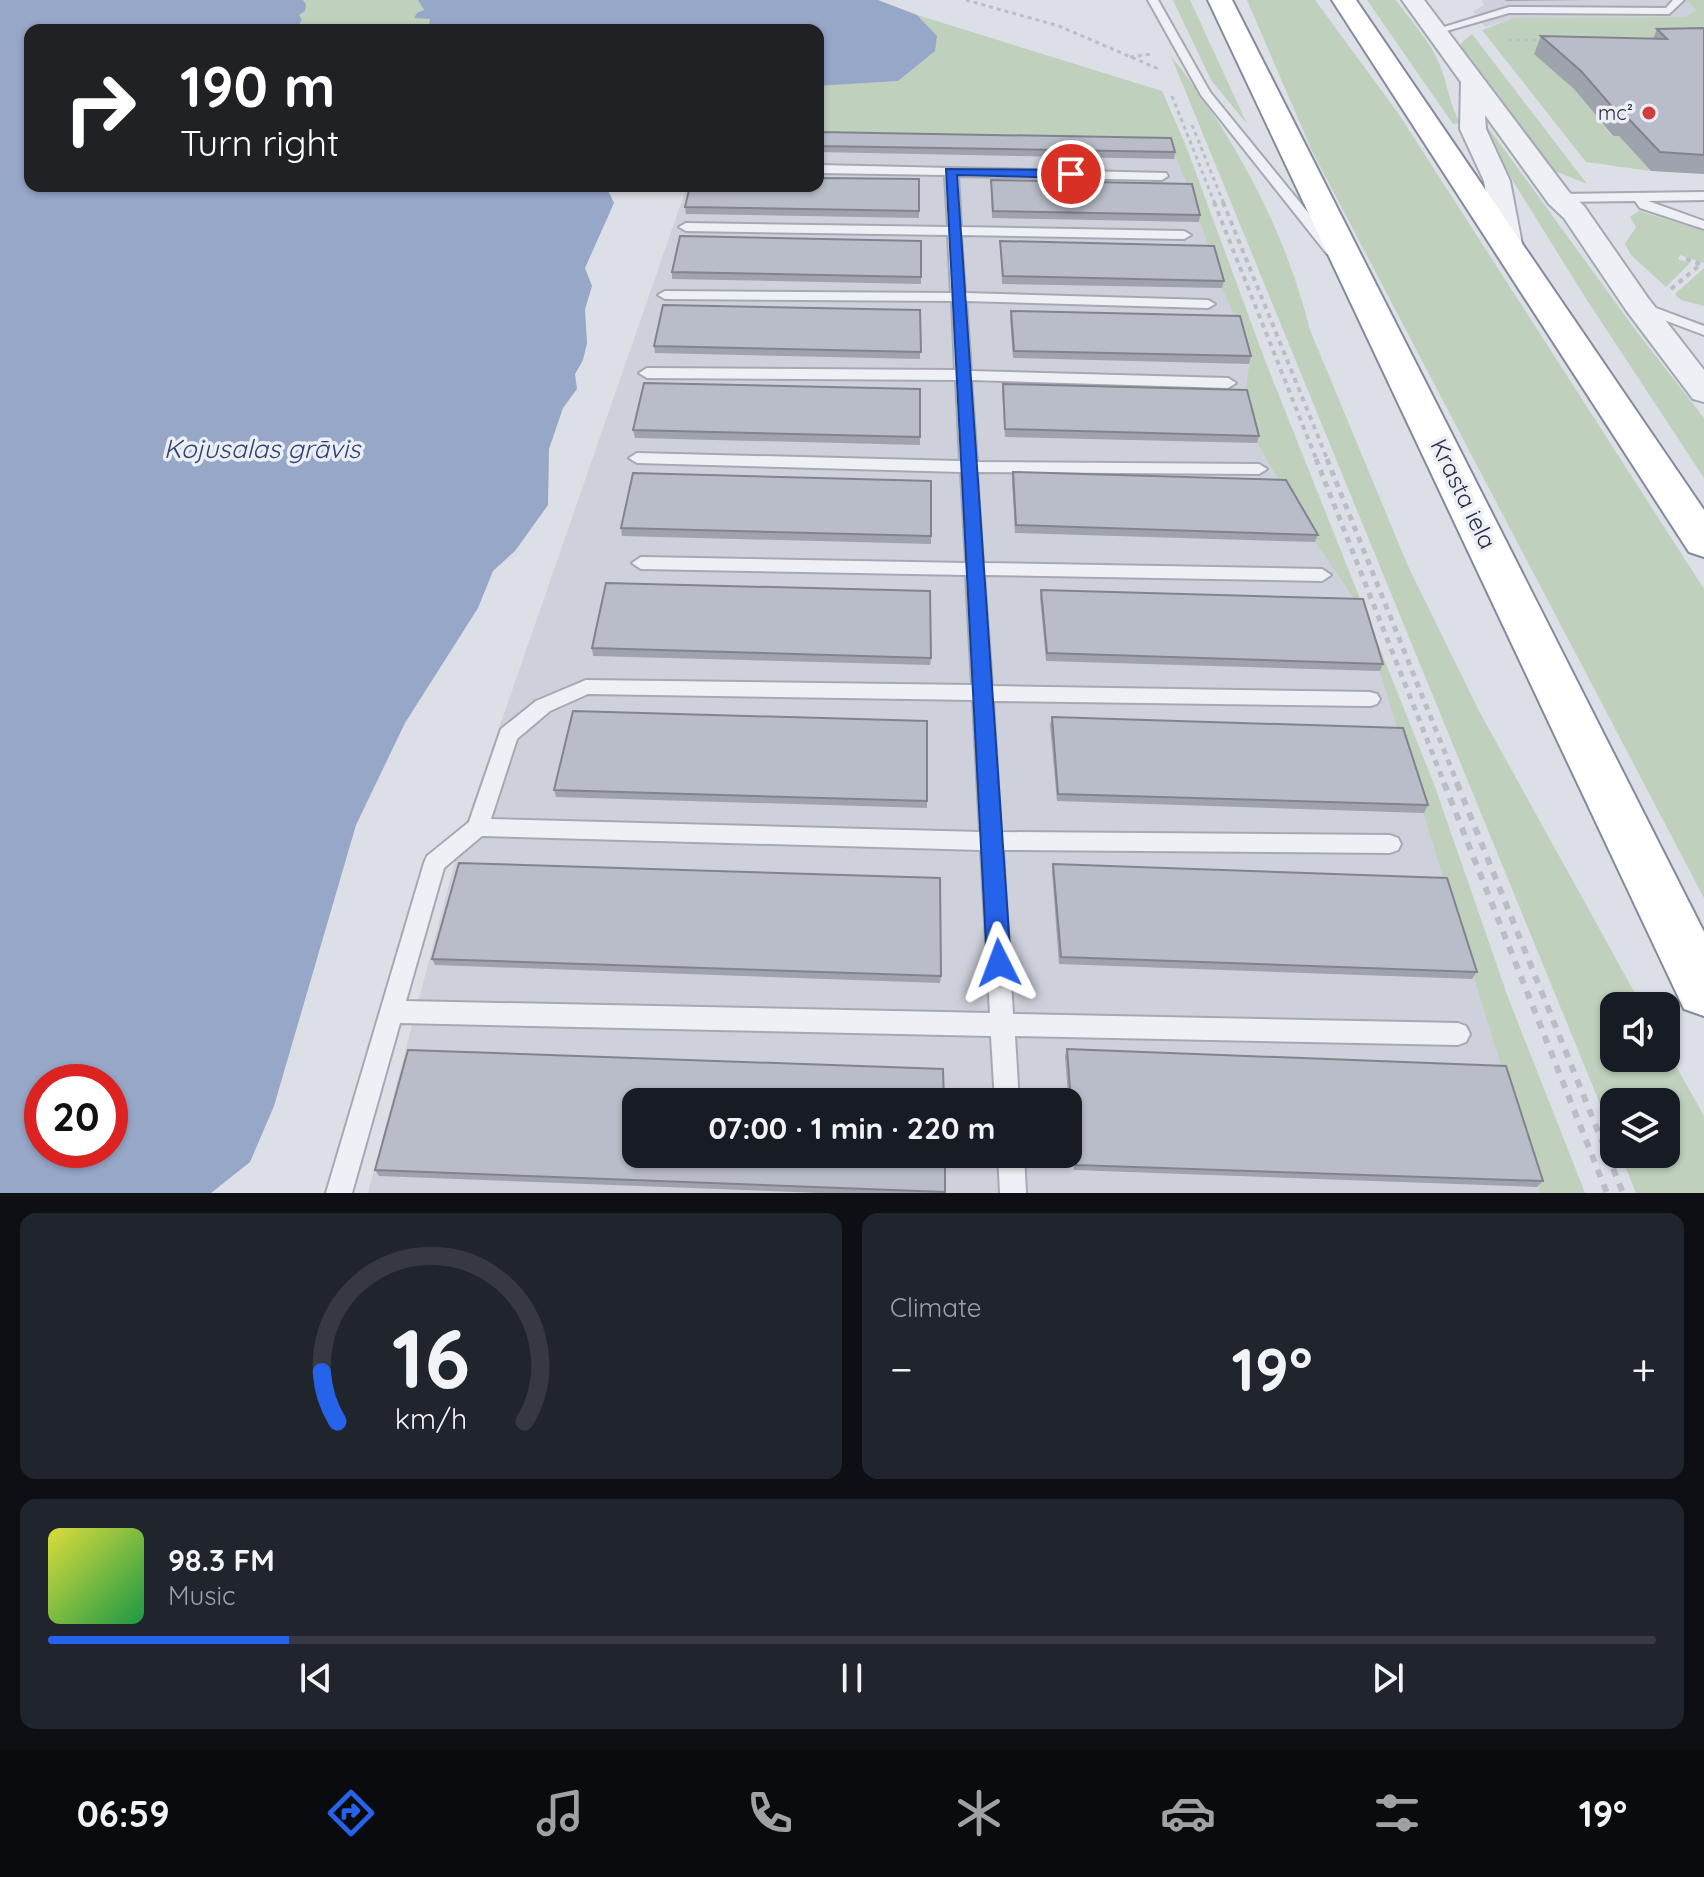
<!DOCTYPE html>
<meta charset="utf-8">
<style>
body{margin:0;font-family:Quicksand,sans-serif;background:#20242c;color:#f1f3f6;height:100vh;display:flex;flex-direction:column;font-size:30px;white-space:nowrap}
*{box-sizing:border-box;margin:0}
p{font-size:26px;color:#9ea1a6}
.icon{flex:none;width:44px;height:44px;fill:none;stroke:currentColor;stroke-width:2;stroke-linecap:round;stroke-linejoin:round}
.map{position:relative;height:1193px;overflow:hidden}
.side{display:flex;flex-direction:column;gap:20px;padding:20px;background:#0d0f14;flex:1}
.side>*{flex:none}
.top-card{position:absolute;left:24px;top:24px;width:800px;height:168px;border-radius:16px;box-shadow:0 2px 6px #0004;background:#202124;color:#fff;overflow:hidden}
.buttons{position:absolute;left:1600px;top:992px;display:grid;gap:16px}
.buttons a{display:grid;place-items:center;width:80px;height:80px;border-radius:16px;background:#171b24;box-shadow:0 2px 6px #0004;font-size:40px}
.speed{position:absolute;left:24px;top:1064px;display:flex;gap:16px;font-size:40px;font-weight:700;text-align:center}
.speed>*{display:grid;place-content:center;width:104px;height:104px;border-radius:50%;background:#171b24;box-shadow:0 2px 6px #0004;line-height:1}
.speed .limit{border:12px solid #d22;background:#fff;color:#111}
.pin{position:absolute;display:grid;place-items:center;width:68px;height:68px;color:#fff;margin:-34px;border:4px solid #fff;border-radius:50%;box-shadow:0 2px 8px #0007}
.me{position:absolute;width:88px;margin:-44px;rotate:357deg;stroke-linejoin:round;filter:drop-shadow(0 0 6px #0008)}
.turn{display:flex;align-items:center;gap:28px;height:168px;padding:0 24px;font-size:36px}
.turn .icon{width:104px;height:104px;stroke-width:2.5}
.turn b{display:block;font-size:56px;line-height:68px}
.big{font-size:60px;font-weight:700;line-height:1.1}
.side .tile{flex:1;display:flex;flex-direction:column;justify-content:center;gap:12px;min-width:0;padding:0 28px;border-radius:16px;background:#20242c}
.side .dial{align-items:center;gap:0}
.dial svg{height:208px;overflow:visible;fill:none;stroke:#363941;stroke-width:7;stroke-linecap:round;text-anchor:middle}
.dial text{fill:#f1f3f6;stroke:none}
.song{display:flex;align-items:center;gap:24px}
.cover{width:96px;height:96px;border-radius:12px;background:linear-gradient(135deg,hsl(60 70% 55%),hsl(140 70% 35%))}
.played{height:8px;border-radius:4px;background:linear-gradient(90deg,#2563eb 15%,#363941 15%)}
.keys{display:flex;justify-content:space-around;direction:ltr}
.heat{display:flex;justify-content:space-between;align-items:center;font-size:44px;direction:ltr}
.side .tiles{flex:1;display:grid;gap:20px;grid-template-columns:1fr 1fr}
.tile:last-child{grid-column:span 2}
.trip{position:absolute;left:622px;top:1088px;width:460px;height:80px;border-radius:16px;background:#171b24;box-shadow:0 2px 6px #0004;font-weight:700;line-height:80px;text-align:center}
.tab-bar{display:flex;height:128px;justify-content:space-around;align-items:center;background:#090b0e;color:#9ea1a6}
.tab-bar .icon{width:56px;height:56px}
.tab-bar .selected{color:#2563eb}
.tab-bar b{font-size:36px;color:#f1f3f6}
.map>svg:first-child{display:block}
.built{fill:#ced1db;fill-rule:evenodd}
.green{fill:#bfd0bd}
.water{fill:#96a7c7;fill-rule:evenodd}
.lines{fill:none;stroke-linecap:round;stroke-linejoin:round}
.lane-casing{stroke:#a5a9b3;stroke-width:4}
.street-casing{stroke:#a5a9b3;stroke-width:4}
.highway-casing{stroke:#838a9d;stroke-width:4}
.path-far3{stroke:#bbbdc5;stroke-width:3;stroke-dasharray:4 4;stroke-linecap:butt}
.path-far2{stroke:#bbbdc5;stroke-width:4;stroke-dasharray:5 5;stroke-linecap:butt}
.path-far1{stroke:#bbbdc5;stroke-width:5;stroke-dasharray:6 6;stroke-linecap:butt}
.path{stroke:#bbbdc5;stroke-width:6;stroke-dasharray:8 8;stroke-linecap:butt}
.lane{fill:#eff0f5;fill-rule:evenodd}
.street{fill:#eff0f5;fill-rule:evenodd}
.highway{fill:#fff;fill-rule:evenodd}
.wall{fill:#9fa3ad}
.building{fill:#b9bdc9;stroke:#82848d;stroke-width:2}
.route{fill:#2563eb;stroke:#184099;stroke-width:2}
.poi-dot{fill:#ce3e3f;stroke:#ebeef4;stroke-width:3}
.labels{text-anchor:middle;stroke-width:7;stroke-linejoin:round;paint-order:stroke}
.far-poi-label{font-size:20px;fill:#262b3d;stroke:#ebeef4;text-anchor:end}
.street-label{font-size:24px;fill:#262b3d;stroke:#ebeef4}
.water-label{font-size:26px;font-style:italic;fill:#304370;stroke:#ebeef4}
</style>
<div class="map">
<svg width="1704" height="1193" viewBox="0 0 1704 1193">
<rect width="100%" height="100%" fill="#dcdfe6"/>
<!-- built -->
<g class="built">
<polygon points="1482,0 1686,0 1696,10 1685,17 1514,18 1485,27 1473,11 1484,5"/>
<path d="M818,138L1170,145L1190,191L1238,323L1249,364L1245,397L1257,443L1315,542L1360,606L1540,1193H368L462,835L687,186H818ZM636,1102H1068V1154H636Z"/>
</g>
<!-- green -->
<g class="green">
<polygon points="303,0 418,0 430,20 429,29 295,30 301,20 299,15 306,4"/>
<polygon points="1173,0 1190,0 1247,124 1211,80"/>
<polygon points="1247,0 1315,0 1398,113 1704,589 1704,898 1312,151"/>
<path d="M1367,0H1396C1410,20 1430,41 1439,63C1448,84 1449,104 1460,123L1453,124Z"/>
<polygon points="1686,0 1704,0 1704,46 1535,54 1574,89 1612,136 1619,136 1651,171 1586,162 1482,30 1514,18 1685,17 1696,10"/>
<polygon points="917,15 1162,91 1186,146 1266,363 1434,784 1509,1000 1585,1193 1540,1193 1360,607 1315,542 1257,443 1245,397 1249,364 1238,323 1222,288 1190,191 1170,145 818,138 818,86 898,81 934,51 937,36"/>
<polygon points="1472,34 1587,184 1555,171 1462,49 1461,43"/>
<path d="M1171,56C1235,137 1285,230 1310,330L1408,566L1479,711L1642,1006H1614V1058H1666V1048L1704,1116V1193H1636L1620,1154H1666V1102H1614V1138Z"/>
<polygon points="1487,126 1637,332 1704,418 1704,478 1585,297 1503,165"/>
<polygon points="1639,211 1704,231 1704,263 1680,255 1678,259 1690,263 1666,287 1631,255 1625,244 1636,227 1630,217"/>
<polygon points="1704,268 1704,306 1681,300 1675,294"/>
</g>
<!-- water -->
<g class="water">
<path d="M0,0H303L306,4L305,11L299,15L302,20L295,30H30V186H606L614,203L585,268L592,286L585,309L587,343L583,360L575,374L577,389L563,408L549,449L548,505L515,551L493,571L478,608L405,723L356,825L274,1106L250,1162L211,1193H0ZM110,1082V1150H42V1082Z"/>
<polygon points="418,0 878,0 917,15 937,36 935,51 898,81 818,86 818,30 428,30 430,19 414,18 417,13 424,10"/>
</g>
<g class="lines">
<defs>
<g id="lane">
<polygon points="1148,0 1158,0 1210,92 1337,248 1337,254 1327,254 1201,95"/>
<polygon points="1673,0 1684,0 1669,14 1509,13 1436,34 1431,31 1509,7 1666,8"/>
<path d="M818,165L1166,173L1168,176L1162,180L958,176L961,227L1184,231L1191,235L1184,239L961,235L965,293L1208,300L1215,304L1208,308L966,301L971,371L1228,378L1236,383L1228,388L971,380L977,462L1259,464L1267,469L1259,474L977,472L983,563L1322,569L1331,575L1322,581L984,575L992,686L1370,692L1377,694L1380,699L1377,704L1370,706L993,701L1001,832L1390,835L1398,838L1401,844L1398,850L1390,853L1003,850L1013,1014L1458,1023L1466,1026L1470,1034L1466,1042L1458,1045L1015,1036L1019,1102H995L991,1036L400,1023L352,1193H326L424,863L427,856L469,822L501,729L536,701L586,680L972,685L966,575L641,569L632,563L641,557L966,563L961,472L637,463L629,458L637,453L960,461L956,380L647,378L639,373L647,368L955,370L952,301L665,299L658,295L665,291L951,293L948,235L686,231L679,227L686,223L948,227L945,175L818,173ZM588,694L973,700L980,832L491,819L517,739L550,711ZM482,836L981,850L990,1013L406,1001L444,868Z"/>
<polygon points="1704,192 1704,200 1648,201 1704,221 1704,229 1640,208 1635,201 1559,202 1553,198 1559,194"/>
<polygon points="1640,302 1704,326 1704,335 1635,309 1633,306"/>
<polygon points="998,1154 1024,1154 1026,1193 1000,1193"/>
</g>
<polygon id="street" points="1402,0 1424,0 1569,192 1584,206 1648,298 1704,370 1704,402 1693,399 1626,310 1564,218 1549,204 1485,115 1486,129 1510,181 1522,244 1518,250 1508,252 1498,250 1494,244 1484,181 1460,129 1461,82"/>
<g id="highway">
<polygon points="1208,0 1232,0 1704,932 1704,1016 1684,1009"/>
<polygon points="1332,0 1356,0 1704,510 1704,557 1689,552"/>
</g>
</defs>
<!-- lane casing -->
<use href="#lane" class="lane-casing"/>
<!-- street casing -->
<use href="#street" class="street-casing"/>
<!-- highway casing -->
<use href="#highway" class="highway-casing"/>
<!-- path-far3 -->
<g class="path-far3">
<polyline points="966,0 1059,26 1161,70"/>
<polyline points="1508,40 1546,40"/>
<polyline points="1130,57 1152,54"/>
<polyline points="1172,96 1215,204"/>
<polyline points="1192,125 1224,204"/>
</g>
<!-- path-far2 -->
<g class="path-far2">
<polyline points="1214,202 1317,461"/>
<polyline points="1223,202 1328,461"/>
<polyline points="1686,259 1703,265"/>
<polyline points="1671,289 1701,264"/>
</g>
<!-- path-far1 -->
<g class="path-far1">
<polyline points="1316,459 1445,785"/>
<polyline points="1327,459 1458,785"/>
</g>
<!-- path -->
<g class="path">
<polyline points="1444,783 1607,1193"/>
<polyline points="1457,783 1623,1193"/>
</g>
<!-- lane -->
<use href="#lane" class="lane"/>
<!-- street -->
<use href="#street" class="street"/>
<!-- highway -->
<use href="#highway" class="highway"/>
</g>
<!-- wall -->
<g class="wall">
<polygon points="1505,0 1594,0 1506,1"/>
<polygon points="1657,29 1704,29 1704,174 1651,171 1619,136 1613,136 1574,89 1534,54 1541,36 1653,39"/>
<polygon points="818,132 1175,152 1174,159 818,152"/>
<polygon points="919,179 919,218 686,214 685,207"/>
<polygon points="991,180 1200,215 1199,222 992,218"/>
<polygon points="1000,241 1224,281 1222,288 1002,284"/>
<polygon points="672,272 921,277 921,284 672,279"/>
<polygon points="920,310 920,359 655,353 654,346"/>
<polygon points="1011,311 1251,356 1249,364 1013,358 1010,318"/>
<polygon points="1003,384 1259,436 1257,443 1005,437 1002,391"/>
<polygon points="633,430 920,437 920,445 635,438"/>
<polygon points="1013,472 1318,535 1315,542 1015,533 1012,480"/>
<polygon points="621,528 931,536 931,544 622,536"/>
<polygon points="1041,590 1383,664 1380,671 1046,661 1040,597"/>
<polygon points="592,648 931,658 930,665 593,656"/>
<polygon points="1052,717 1428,805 1424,813 1057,801 1050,725"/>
<polygon points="554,790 927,801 927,808 556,797"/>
<polygon points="1053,864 1477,972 1472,979 1059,964 1052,871"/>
<polygon points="432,959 941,976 940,983 435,965"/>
<polygon points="1067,1049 1543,1181 1537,1187 1074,1170 1065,1056"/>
<polygon points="945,1154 945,1193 820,1193 379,1176 375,1170"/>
</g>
<!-- building -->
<g class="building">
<polygon points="1704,28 1704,155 1660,152 1627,117 1621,117 1581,71 1541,36 1667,39 1657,29"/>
<polygon points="818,132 1171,138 1175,152 818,146"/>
<polygon points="818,178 919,179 919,211 685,207 690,186 818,186"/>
<polygon points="991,180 1192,184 1200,215 993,211"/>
<polygon points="680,236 921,241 921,277 672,272"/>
<polygon points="1000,241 1214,246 1224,281 1003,276"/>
<polygon points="663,305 920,310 921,352 654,346"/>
<polygon points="1011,311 1240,316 1251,356 1014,351"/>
<polygon points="644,383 920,389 920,437 633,430"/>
<polygon points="1003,384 1247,390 1259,436 1005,429"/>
<polygon points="1013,472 1286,480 1318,535 1016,525"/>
<polygon points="633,473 931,481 931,536 621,528"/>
<polygon points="606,583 930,591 931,658 592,648"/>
<polygon points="1041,590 1363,599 1383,664 1047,653"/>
<polygon points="573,711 927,721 927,801 554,790"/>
<polygon points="1052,717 1403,728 1428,805 1058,794"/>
<polygon points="459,863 940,878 941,976 432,959"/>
<polygon points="1053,864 1447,878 1477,972 1061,957"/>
<polygon points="1067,1049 1506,1066 1543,1181 1076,1165"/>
<polygon points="408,1050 943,1069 944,1102 636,1102 636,1154 945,1154 945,1192 375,1170"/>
</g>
<!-- route -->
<polygon class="route" points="946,169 1071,170 1078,174 1071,178 957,175 1011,963 1007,971 999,974 991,971 987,963"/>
<!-- markers -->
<circle class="poi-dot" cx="1649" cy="113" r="8"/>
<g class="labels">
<!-- far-poi labels -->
<g class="far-poi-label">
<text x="1633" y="120">mc²</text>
</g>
<!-- street labels -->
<g class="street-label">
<text transform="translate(1463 494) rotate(64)" y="8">Krasta iela</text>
</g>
<!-- water labels -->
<g class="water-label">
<text x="262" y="458">Kojusalas grāvis</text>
</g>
</g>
</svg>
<div class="buttons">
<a><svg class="icon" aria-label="sound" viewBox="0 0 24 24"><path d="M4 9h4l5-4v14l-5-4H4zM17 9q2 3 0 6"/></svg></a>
<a><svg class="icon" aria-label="layers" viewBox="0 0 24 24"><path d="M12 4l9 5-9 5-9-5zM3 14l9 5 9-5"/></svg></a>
</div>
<div class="speed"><div class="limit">20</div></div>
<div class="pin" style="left:1071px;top:174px;background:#d93025"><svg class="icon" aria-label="arrive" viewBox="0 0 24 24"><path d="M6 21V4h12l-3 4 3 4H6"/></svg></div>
<svg class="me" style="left:999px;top:963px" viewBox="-20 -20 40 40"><path d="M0-17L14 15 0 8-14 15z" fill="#2563eb" stroke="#fff" stroke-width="4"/></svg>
<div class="trip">07:00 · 1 min · 220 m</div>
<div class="top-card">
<div class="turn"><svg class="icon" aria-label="right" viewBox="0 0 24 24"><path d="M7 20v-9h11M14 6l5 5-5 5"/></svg><div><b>190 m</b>Turn right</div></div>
</div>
</div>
<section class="side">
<div class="tiles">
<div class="tile dial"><svg viewBox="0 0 100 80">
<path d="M14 69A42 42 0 1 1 86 69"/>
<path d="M14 69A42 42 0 0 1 8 50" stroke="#2563eb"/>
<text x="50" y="56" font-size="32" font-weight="700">16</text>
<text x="50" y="72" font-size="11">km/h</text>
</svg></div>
<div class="tile"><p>Climate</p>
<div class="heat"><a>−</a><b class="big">19°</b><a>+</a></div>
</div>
<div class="tile">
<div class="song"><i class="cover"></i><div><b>98.3 FM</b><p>Music</p></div></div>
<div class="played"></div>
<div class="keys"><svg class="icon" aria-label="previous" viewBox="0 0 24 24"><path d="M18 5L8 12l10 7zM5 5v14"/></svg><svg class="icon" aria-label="pause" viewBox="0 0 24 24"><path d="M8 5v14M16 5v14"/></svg><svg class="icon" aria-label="next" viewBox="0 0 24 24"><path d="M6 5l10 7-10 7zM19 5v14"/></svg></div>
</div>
</div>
</section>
<nav class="tab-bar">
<b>06:59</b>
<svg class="icon selected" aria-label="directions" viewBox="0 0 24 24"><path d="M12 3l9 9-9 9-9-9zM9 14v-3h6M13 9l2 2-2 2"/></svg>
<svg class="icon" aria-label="music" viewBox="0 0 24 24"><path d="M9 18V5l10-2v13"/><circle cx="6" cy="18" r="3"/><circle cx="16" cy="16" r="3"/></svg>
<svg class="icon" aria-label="phone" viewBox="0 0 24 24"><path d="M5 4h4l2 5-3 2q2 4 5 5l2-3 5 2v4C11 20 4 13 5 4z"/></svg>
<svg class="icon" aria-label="climate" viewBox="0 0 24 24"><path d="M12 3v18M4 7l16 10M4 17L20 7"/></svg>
<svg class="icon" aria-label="car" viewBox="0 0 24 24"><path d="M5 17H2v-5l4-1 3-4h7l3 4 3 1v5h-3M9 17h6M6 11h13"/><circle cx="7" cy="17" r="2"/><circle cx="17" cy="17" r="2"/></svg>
<svg class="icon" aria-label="filters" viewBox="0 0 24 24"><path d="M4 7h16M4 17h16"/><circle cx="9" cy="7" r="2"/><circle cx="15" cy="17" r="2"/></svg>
<b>19°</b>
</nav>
